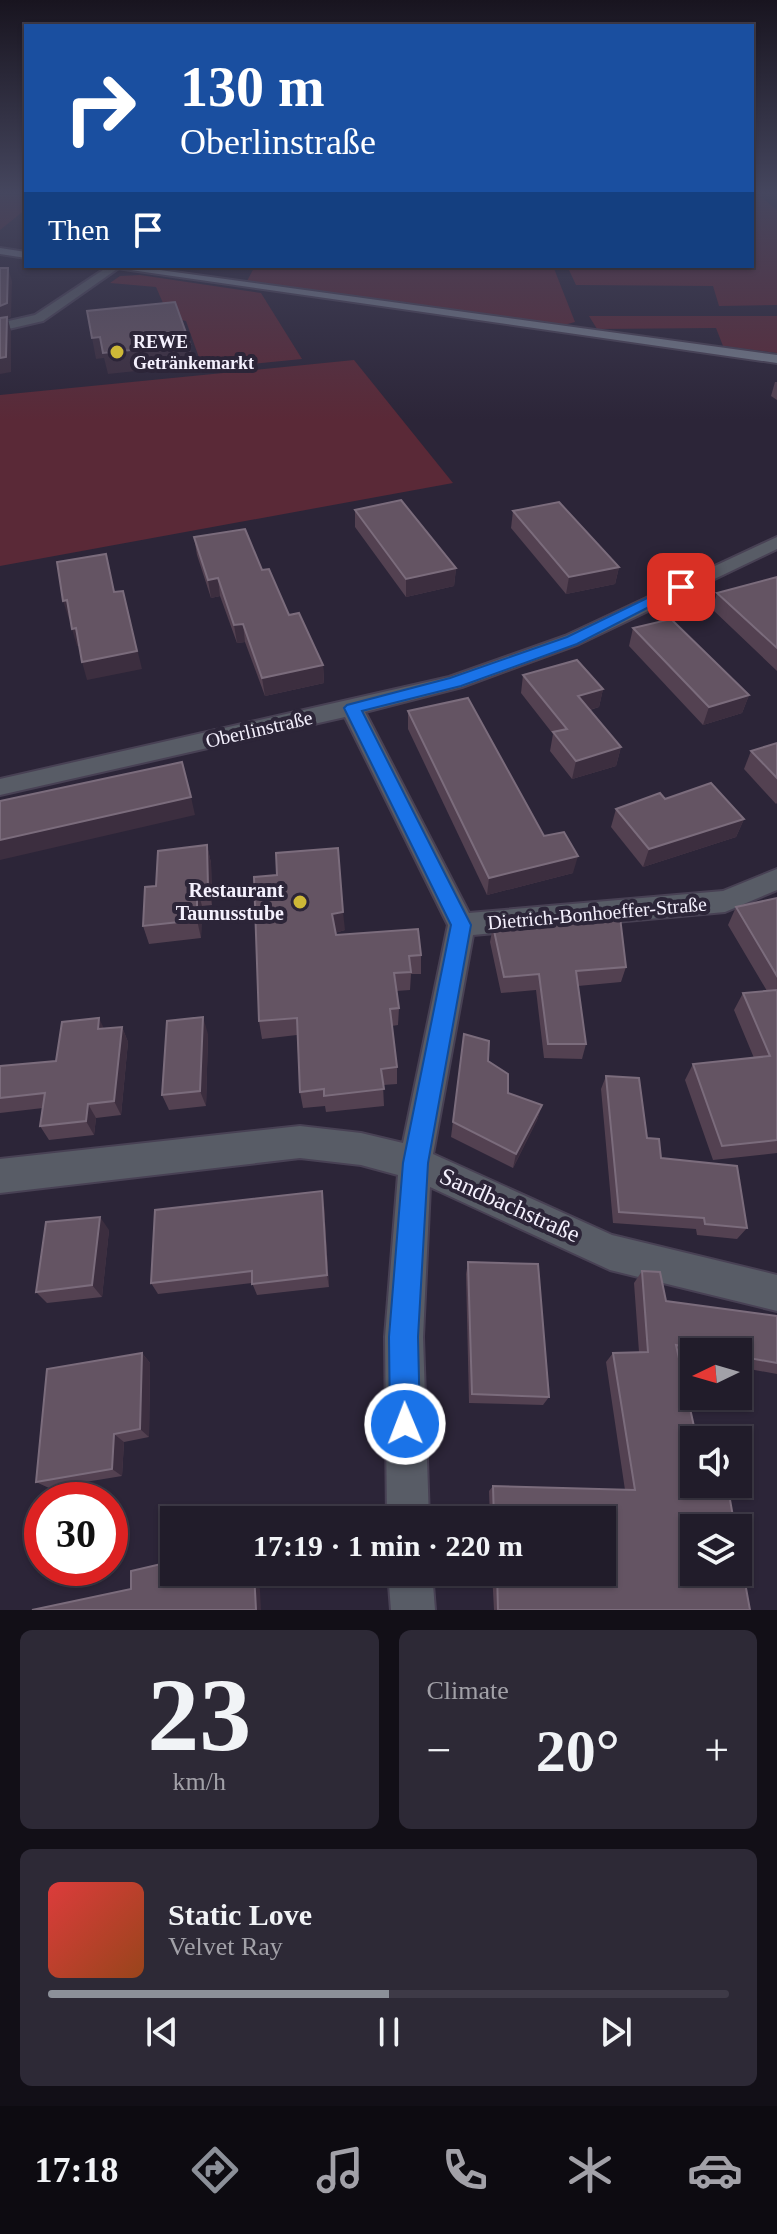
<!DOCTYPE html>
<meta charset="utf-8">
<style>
body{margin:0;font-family:Georgia,serif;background:#2d2936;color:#f1f3f6;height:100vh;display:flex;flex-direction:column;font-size:30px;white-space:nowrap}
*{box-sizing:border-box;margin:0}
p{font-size:26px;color:#a2a1a8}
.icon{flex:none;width:44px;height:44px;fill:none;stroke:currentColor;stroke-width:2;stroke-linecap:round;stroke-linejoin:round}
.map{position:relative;height:1610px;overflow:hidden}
.panel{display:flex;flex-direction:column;gap:20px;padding:20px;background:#120f17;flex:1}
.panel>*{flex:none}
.guide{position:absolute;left:24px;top:24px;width:730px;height:244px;border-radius:0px;box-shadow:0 2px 6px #0004,0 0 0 2px #3e3a47;background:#1a4fa0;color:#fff;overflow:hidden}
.needle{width:52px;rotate:265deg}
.buttons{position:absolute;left:680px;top:1338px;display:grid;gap:16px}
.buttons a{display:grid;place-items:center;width:72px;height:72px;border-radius:0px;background:#211c2a;box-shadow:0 2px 6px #0004,0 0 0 2px #3e3a47;font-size:40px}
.speed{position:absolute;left:24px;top:1482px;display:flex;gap:16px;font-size:40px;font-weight:700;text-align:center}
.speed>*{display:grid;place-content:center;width:104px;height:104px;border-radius:50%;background:#211c2a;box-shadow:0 2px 6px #0004,0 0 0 2px #3e3a47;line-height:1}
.speed .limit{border:12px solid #d22;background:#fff;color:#111}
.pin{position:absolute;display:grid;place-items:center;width:68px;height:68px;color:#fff;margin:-34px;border-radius:16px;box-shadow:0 4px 12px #0006}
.me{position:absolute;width:88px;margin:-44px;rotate:359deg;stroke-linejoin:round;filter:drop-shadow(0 0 6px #0008)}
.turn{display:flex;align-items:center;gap:28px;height:168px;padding:0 24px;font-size:36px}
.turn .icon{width:104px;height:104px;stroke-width:2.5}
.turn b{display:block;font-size:56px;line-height:68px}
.then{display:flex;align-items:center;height:76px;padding:0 24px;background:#0003;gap:16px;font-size:30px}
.big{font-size:60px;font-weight:600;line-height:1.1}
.panel .card{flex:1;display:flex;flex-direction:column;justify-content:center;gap:12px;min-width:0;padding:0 28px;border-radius:12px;background:#2d2936}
.panel .dial{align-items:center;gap:0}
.dial b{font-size:104px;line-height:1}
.song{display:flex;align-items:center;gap:24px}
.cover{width:96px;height:96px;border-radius:12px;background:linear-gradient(135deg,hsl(0 70% 55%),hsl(20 70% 35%))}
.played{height:8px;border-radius:4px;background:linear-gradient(90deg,#8c9099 50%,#3e3a47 50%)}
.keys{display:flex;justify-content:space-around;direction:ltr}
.heat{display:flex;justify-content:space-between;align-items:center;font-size:44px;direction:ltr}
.panel .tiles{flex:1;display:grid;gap:20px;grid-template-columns:1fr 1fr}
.card:last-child{grid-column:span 2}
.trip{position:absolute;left:160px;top:1506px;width:456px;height:80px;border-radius:0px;background:#211c2a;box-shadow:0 2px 6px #0004,0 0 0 2px #3e3a47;font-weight:600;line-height:80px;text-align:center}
.menu{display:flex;height:128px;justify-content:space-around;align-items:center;background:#0d0b11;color:#a2a1a8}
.menu .icon{width:56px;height:56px}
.menu .active{color:#8c9099}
.menu b{font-size:36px;color:#f1f3f6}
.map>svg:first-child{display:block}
.green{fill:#5a2937}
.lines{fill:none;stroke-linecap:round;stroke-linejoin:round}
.street-casing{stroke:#484154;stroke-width:4}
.secondary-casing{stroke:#484154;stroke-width:4}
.street{fill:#585c66;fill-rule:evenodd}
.secondary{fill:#737988;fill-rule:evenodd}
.wall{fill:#534151}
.shaded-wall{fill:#3c2e3f}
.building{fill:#645463;stroke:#7b6c7c;stroke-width:2}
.route{fill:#1a73e8;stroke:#114b97;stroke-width:2}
.poi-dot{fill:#ceb837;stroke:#2c2538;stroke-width:3}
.labels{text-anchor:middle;stroke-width:8;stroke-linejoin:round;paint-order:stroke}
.far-poi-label{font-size:18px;font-weight:bold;fill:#f4f0fd;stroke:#2c2538;text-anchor:start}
.street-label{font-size:20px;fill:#f4f0fd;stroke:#2c2538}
.poi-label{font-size:20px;font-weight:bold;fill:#f4f0fd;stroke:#2c2538;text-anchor:end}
.near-street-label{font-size:24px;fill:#f4f0fd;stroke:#2c2538}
</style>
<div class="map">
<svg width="777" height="1610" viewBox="0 0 777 1610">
<rect width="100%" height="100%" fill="#2c2538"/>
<!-- green -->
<g class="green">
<polygon points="0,195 26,195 26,209 0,230"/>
<polygon points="752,195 759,195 777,210 777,305 719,306 713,286 576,285 569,270 752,266"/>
<polygon points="255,266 553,266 575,322 564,325 247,281"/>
<polygon points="140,275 261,293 302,359 203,369 186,321 169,317 156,287 110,283 120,276"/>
<polygon points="589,316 777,316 777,353 723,346 716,328 597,329"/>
<polygon points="354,360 453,483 0,566 0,395"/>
</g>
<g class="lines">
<defs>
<g id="street">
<polygon points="109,266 120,267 43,321 0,331 0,323 35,315"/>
<polygon points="777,537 777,549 579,644 462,687 365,712 469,913 723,891 777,869 777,890 725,912 473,935 433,1154 612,1235 777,1275 777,1311 610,1270 430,1187 423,1337 429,1520 387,1520 385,1337 398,1175 361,1165 300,1158 0,1193 0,1159 300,1126 361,1133 403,1143 448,925 345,717 0,795 0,779 449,677 565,636"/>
<polygon points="388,1572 432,1572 435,1610 391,1610"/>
</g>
<g id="secondary">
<polygon points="0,248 26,252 26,258 0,254"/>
<polygon points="103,266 131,266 777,355 777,363"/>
</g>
</defs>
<!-- street casing -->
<use href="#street" class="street-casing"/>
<!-- secondary casing -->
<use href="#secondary" class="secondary-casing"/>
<!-- street -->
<use href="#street" class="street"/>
<!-- secondary -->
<use href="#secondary" class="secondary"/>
</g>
<!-- wall -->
<g class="wall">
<polygon points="775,382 777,382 777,400 771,396"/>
<polygon points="355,510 456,568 454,586 406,597 355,527"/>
<polygon points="513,511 619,567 615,584 566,594 511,528"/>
<polygon points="194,537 262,570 289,615 323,665 324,683 265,696 245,642 237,643 220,596 211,598 197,555"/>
<polygon points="777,573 777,671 712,609 717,593 777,577"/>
<polygon points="633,628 749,695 742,713 703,725 629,646"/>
<polygon points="523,675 603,689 599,707 590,710 621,747 616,766 572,779 550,751 553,734 521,693"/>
<polygon points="408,711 544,836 573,873 487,895 408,729"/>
<polygon points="777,743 777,803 776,804 744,769 751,751"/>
<polygon points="665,799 744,819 736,837 643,867 611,827 616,809"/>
<polygon points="207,845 211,863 212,905 202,906 201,938 149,944 143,926 156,886"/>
<polygon points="254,877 345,930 335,933 336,935 421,955 421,974 411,974 410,990 396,991 399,1008 398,1025 392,1026 397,1067 397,1084 383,1085 384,1106 326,1112 325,1106 303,1108 300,1092 297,1035 262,1039 259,1021"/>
<polygon points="777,898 777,1153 713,1160 685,1080 693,1064 754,1058 734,1010 743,993 767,991 728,925 736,907"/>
<polygon points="493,926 626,967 621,982 578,986 586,1044 582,1059 544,1058 536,990 501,993 490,942"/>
<polygon points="122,1027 128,1042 121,1115 96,1118 94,1135 49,1140 40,1126 43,1108 0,1113 0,1066 56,1061 104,1028"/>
<polygon points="208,1034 206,1106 169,1110 162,1095"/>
<polygon points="464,1034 488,1061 508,1093 542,1105 537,1120 513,1168 451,1137"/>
<polygon points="606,1076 647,1138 661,1158 747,1228 737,1239 697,1235 696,1229 613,1223 601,1089"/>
<polygon points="324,1205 329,1287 257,1295 252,1283 158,1294 151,1283"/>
<polygon points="109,1230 102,1297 47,1303 36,1292"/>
<polygon points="468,1262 549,1397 543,1405 469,1403 466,1274"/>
<polygon points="642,1271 666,1301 777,1316 777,1374 738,1367 738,1352 694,1352 694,1359 679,1357 709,1493 750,1610 494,1610 492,1572 602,1572 602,1520 490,1520 489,1491 493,1486 625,1490 606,1362 613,1353 639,1352 634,1283"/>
<polygon points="142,1353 150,1363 149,1437 124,1442 122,1476 49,1488 36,1482"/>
</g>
<!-- shaded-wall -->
<g class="shaded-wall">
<polygon points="8,268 12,281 11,317 8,319 11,331 11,372 0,374 0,306"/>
<polygon points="100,337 190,344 193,365 108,374 104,358 96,359 92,338"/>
<polygon points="619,567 615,584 566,594 569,577"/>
<polygon points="456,568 454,586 406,597 406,579"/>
<polygon points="218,578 220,596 211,598 208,580"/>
<polygon points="123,591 142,669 87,680 82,662"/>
<polygon points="67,600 73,618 69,619 63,601"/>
<polygon points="243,624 245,642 237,643 234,625"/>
<polygon points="76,628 82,646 77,646 72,629"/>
<polygon points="323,665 324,683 265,696 262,678"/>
<polygon points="603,689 599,707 574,714 578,696"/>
<polygon points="749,695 742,713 703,725 709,707"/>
<polygon points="621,747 616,766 572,779 576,761"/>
<polygon points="191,797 195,815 0,860 0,840"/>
<polygon points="744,819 736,837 643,867 649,849"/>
<polygon points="207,845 211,863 212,905 208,887"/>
<polygon points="578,856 573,873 487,895 489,878"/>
<polygon points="197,888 202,906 201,938 197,920"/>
<polygon points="343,912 345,930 334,933 332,914"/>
<polygon points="203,1017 208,1034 206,1106 200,1091"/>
<polygon points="99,1018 106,1033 98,1029"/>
<polygon points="122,1027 128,1042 121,1115 114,1101"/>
<polygon points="88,1104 96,1118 94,1135 86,1121"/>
<polygon points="542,1105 537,1120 513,1168 516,1154"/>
<polygon points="322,1191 324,1205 329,1287 327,1275"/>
<polygon points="100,1217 109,1230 102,1297 92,1285"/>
<polygon points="142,1353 150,1363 149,1437 140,1429"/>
<polygon points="114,1434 124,1442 122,1476 112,1469"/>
<polygon points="254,1572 259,1572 261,1610 256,1610"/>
</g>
<!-- building -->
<g class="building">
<polygon points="0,268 8,268 7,303 0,306"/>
<polygon points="175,302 190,344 103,353 100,337 92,338 87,311"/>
<polygon points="7,317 6,357 0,358 0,318"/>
<polygon points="401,500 456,568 406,579 355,510"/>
<polygon points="559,502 619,567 569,577 513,511"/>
<polygon points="245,529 262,570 269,569 289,615 299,613 323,665 262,678 243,624 234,625 218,578 208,580 194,537"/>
<polygon points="106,554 114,592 123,591 137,651 82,662 76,628 72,629 67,600 63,601 57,562"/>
<polygon points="777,577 777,648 717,593"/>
<polygon points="671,619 749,695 709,707 633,628"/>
<polygon points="577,660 603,689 578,696 621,747 576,761 553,732 567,729 523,675"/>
<polygon points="468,698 544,836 564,832 578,856 489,878 408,711"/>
<polygon points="777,743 777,778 751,751"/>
<polygon points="182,762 191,797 0,840 0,801"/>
<polygon points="711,783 744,819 649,849 616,809 660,793 665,799"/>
<polygon points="207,845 208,887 197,888 197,920 143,926 145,887 156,886 158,851"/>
<polygon points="338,848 343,912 332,914 336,935 418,929 421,955 409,956 411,972 394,973 399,1008 390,1009 397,1067 381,1069 384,1089 324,1096 324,1089 300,1092 297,1018 259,1021 254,877 277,875 276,853"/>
<polygon points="777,898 777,976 736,907"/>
<polygon points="620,917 626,967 576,971 586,1044 548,1044 539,974 504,977 493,926"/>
<polygon points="777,990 777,1140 722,1146 693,1064 770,1056 743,993"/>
<polygon points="203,1017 200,1091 162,1095 167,1021"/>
<polygon points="99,1018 98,1029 122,1027 114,1101 88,1104 86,1121 40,1126 45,1093 0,1098 0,1066 56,1061 62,1022"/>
<polygon points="464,1034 489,1041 488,1061 508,1074 508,1093 542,1105 516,1154 453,1122"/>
<polygon points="606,1076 639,1078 647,1138 659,1139 661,1158 737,1166 747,1228 705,1224 704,1218 619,1212"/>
<polygon points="322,1191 327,1275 252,1284 252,1271 151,1283 155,1210"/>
<polygon points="100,1217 92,1285 36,1292 46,1222"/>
<polygon points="468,1262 538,1264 549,1397 472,1394"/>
<polygon points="642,1271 660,1272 666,1301 777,1316 777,1363 738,1356 738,1352 717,1352 676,1345 697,1440 694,1440 694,1484 707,1484 709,1493 729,1494 735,1528 694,1528 694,1572 738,1572 738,1544 750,1610 498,1610 497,1572 602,1572 602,1520 494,1520 493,1486 635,1490 613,1353 648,1352"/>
<polygon points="142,1353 140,1429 114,1434 112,1469 36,1482 47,1369"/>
<polygon points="174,1561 174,1572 254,1572 256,1610 32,1610 131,1589 131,1571"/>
</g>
<!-- sky -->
<linearGradient id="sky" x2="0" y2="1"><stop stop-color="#18141f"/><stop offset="0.46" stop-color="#45465e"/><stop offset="1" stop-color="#45465e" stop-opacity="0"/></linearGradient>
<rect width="777" height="420" fill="url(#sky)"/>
<!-- route -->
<polygon class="route" points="676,584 688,587 577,644 461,686 362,711 471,925 428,1163 418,1337 420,1424 416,1434 405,1439 395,1434 390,1424 389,1337 403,1163 451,925 344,708 347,705 450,678 567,637"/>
<!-- markers -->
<g class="poi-dot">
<circle cx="117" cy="352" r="8"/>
<circle cx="300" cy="902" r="8"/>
</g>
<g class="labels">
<!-- far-poi labels -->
<g class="far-poi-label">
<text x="133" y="348">REWE<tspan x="133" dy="21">Getränkemarkt</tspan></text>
</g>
<!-- street labels -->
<g class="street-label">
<text transform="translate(259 729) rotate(-13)" y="7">Oberlinstraße</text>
<text transform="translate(597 913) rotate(-5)" y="7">Dietrich-Bonhoeffer-Straße</text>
</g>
<!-- poi labels -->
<g class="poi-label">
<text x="284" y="897">Restaurant<tspan x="284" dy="23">Taunusstube</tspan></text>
</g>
<!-- near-street labels -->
<g class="near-street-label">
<text transform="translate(510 1205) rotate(24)" y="8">Sandbachstraße</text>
</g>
</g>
</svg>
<div class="buttons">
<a><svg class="needle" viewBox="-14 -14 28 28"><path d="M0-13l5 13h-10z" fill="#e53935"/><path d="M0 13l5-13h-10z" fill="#a2a1a8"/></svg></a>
<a><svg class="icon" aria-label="sound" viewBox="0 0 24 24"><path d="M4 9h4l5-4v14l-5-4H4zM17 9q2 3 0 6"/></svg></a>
<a><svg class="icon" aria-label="layers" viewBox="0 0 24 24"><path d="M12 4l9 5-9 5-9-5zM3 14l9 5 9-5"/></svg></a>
</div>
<div class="speed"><div class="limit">30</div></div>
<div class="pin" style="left:681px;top:587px;background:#d93025"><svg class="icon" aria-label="arrive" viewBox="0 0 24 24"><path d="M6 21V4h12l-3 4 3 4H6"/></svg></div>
<svg class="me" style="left:405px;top:1424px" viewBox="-20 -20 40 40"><circle r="17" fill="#1a73e8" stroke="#fff" stroke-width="3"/><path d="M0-11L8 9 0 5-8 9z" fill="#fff"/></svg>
<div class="trip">17:19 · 1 min · 220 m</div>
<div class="guide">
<div class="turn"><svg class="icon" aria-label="right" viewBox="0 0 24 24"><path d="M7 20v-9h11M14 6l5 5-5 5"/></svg><div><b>130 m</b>Oberlinstraße</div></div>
<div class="then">Then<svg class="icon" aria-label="arrive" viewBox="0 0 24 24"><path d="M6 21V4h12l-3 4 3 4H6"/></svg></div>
</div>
</div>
<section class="panel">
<div class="tiles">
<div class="card dial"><b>23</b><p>km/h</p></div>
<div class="card"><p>Climate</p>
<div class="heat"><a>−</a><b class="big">20°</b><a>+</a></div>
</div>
<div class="card">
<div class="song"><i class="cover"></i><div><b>Static Love</b><p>Velvet Ray</p></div></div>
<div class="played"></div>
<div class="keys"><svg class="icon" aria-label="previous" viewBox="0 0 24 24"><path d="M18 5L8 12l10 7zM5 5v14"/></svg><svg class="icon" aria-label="pause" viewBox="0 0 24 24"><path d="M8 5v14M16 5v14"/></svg><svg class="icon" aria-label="next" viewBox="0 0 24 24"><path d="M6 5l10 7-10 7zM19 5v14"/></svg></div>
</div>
</div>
</section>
<nav class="menu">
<b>17:18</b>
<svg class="icon active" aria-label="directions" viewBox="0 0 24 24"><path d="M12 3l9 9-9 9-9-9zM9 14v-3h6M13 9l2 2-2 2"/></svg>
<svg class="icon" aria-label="music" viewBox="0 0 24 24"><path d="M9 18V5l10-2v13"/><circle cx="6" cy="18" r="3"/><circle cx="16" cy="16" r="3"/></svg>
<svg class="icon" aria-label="phone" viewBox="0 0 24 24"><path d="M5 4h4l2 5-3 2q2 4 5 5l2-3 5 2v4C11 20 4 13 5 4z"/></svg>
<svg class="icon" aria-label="climate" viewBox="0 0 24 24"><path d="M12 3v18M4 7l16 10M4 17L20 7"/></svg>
<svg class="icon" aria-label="car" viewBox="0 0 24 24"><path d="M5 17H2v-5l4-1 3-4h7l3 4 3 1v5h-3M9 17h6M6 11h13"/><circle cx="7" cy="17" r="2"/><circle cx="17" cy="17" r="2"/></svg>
</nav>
